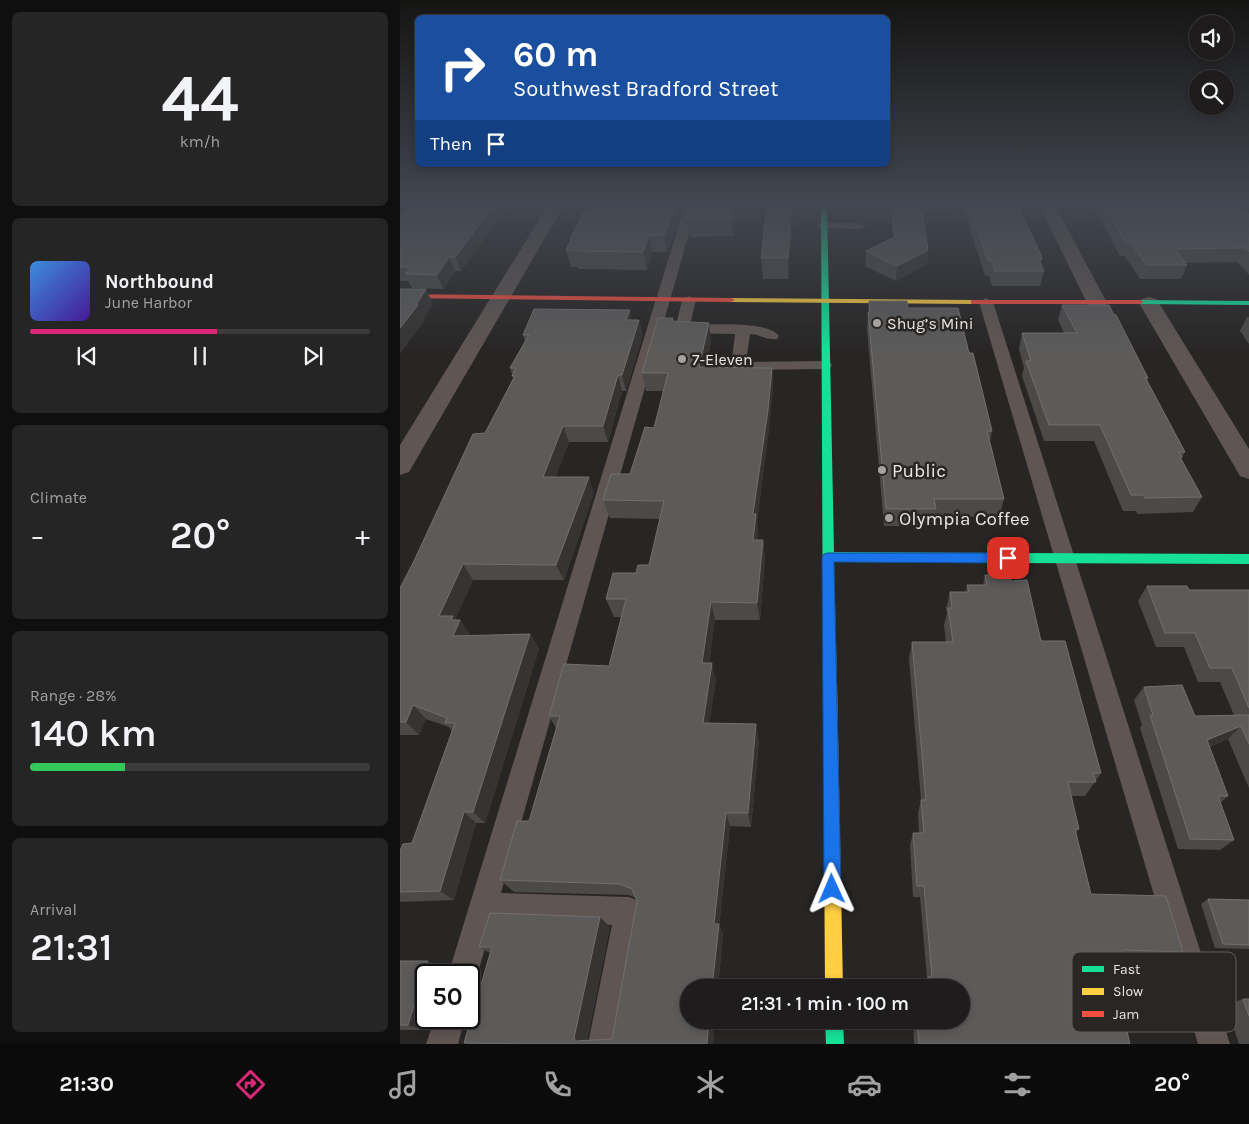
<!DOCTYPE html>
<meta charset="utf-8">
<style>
body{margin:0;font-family:Karla,sans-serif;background:#262525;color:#f1f3f6;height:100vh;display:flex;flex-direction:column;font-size:19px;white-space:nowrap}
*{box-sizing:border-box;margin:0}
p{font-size:16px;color:#a1a1a3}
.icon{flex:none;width:28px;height:28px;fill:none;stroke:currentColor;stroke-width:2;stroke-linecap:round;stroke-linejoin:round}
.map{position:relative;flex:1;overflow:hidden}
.sheet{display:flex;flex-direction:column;gap:12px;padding:12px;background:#100f0f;width:400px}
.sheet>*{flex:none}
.top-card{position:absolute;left:15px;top:15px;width:475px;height:152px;border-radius:8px;box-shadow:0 2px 8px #0003,0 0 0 1px #3c3a3b;background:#1a4fa0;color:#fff;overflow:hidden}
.buttons{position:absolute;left:789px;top:15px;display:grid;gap:10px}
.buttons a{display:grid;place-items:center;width:45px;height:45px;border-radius:50%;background:#1e1c1c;box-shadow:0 2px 8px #0003,0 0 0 1px #3c3a3b;font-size:25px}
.speed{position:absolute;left:15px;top:964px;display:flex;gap:10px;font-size:25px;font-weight:700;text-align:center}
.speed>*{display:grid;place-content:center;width:65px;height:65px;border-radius:50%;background:#1e1c1c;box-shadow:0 2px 8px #0003,0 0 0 1px #3c3a3b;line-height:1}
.speed .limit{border:2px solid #111;border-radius:8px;background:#fff;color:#111}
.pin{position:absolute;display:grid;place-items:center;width:42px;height:42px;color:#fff;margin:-21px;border-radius:10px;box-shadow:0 2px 8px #0006}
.me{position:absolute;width:55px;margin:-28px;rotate:359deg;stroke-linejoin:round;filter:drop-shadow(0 0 4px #0008)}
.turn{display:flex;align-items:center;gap:18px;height:105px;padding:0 15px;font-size:22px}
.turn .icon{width:65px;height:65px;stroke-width:2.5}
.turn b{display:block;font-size:35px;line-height:42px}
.then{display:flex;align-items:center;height:48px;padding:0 15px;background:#0003;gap:10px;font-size:19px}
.big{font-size:38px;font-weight:600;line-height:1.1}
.sheet .card{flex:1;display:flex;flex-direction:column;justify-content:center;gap:8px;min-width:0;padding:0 18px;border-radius:8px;background:#262525}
.sheet .dial{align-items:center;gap:0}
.dial b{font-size:65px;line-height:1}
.song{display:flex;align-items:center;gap:15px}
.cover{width:60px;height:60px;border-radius:8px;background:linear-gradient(135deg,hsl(210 70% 55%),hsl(260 70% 35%))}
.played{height:5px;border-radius:2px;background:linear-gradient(90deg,#db2777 55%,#3c3a3b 55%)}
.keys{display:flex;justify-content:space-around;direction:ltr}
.heat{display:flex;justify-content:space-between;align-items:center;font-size:28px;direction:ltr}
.charge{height:8px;border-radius:4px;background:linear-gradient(90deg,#34c759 28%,#3c3a3b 0)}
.trip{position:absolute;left:280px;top:979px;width:290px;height:50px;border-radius:25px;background:#1e1c1c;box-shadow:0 2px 8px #0003,0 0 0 1px #3c3a3b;font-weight:600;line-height:50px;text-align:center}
.menu{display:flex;height:80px;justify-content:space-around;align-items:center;background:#0c0b0b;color:#a1a1a3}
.menu .icon{width:35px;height:35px}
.menu .current{color:#db2777}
.menu b{font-size:22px;color:#f1f3f6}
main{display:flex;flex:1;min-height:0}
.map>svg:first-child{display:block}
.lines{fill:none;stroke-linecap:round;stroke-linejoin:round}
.lane{fill:#5f5653;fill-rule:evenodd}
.street{fill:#5f5653;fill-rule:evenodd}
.fast{fill:#16e098;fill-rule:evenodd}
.slow{fill:#ffcf43;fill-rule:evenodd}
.jam{fill:#f24e42;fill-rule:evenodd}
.wall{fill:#4b4a49}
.shaded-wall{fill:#363433}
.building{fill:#5c5b5a;stroke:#72706f}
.route{fill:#1a73e8;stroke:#114b97}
.poi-dot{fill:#a5a3a2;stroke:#292624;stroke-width:2}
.labels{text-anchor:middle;stroke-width:5;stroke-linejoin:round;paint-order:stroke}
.far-poi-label{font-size:16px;fill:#e8e6e5;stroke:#292624;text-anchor:start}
.poi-label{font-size:19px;fill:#e8e6e5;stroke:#292624;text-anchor:start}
.key{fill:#292624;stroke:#62605e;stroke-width:1}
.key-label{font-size:14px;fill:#e8e6e5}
</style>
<main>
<section class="sheet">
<div class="card dial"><b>44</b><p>km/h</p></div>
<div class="card">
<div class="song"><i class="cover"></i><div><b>Northbound</b><p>June Harbor</p></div></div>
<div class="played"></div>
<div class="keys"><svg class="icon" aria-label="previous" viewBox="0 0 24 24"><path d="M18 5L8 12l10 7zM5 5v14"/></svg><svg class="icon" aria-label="pause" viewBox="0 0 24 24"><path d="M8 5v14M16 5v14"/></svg><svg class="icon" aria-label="next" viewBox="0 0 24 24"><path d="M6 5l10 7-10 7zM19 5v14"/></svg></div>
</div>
<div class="card"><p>Climate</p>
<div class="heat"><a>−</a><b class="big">20°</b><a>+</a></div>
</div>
<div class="card"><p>Range · 28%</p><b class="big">140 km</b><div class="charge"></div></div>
<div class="card"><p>Arrival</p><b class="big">21:31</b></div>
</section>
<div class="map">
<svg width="849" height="1044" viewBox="0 0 849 1044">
<rect width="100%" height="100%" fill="#282625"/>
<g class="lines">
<!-- lane -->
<g class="lane">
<polygon points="285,205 297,205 101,893 229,897 239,901 243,911 220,1044 188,1044 212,925 93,921 74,986 69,988 69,975 48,975"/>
<polygon points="424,223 459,223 465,226 459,229 420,228 418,226 420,224"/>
<path d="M289,296L296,300L290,325C310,325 367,320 379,336L377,339C368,341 360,334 350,334L346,362L425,361L430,362L432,365L430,368L425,369L333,370L331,367L335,334L282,333L275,329L282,300Z"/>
<polygon points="586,298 593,302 830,1044 798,1044 579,302"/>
<polygon points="35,1018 65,1018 58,1044 26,1044"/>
</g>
<!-- street -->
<g class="street">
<polygon points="148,205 164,205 9,472 0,475 0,445"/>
<polygon points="639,205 655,205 707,303 704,307 697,309 690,307 687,303"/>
<polygon points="749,297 756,299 759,303 849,449 849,479 840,476 739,303 742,299"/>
</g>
<!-- fast -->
<g class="fast">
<polygon points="421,205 427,205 434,552 849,554 849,564 434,562 437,683 435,687 430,689 425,687 423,683"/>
<polygon points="737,300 849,301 849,305 740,304 737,304"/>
<polygon points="425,1020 443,1020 444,1044 426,1044"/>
</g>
<!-- slow -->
<g class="slow">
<polygon points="328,298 574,300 578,302 574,304 331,302 327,300"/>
<polygon points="430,677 435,679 437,683 443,988 425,988 423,683 425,679"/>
</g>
<!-- jam -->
<g class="jam">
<polygon points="0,294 331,298 335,300 331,302 0,298"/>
<polygon points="571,300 740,300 744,302 740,304 571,304"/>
</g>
</g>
<!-- wall -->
<g class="wall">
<polygon points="0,205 108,205 61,271 55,271 43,289 12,288 8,281 0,281"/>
<polygon points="194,205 284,205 267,252 252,252 247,270 178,269 178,267 171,267 166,250 170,241 170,239 192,210"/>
<polygon points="340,205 333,236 290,237 287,219"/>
<polygon points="394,205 388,279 363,279 361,258"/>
<polygon points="472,205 618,205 642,259 641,262 644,271 640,286 592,286 589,276 585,276 564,210 562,210 560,205 544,210 522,210 528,250 527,264 496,281 465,266 466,251 493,238 491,210 489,210 488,206 472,206"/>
<polygon points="693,205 840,205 849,214 849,275 838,262 786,263 787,265 781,279 740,279 725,256 720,256"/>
<polygon points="469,301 508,308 569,353 592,431 590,441 604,499 599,517 534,517 533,526 484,526 467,329"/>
<polygon points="662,305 748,378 747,381 785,452 781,459 802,497 793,512 737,514 736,511 723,511 694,441 644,441 622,376 624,368 619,349 622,333 664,333 658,320"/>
<polygon points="847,317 849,317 849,344 840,331"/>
<polygon points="273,318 273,321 311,341 306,367 372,368 373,386 369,428 357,522 358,533 357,540 363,540 365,558 360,620 315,620 309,663 316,680 309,723 359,740 351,827 330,826 319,926 323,934 313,1044 69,1044 64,1043 90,953 79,947 210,927 187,1040 212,1039 237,901 236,898 229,895 114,892 100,880 129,821 156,728 149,716 209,666 221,617 214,617 206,599 236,573 249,565 260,519 210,518 203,500 230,474 254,428 263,391 246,391 242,373"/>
<polygon points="232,320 243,335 226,391 222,391 208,442 169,442 155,477 194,493 164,580 73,580 55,619 56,620 60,620 70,635 70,636 130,634 139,649 85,823 76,823 54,900 1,902 0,901 0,851 12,843 52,731 49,727 26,719 19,735 0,735 0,588 85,433 113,378 110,368 125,341 123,335"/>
<polygon points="585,575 611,581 641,641 701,773 685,796 671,796 679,829 676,833 691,894 783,952 767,960 725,959 732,989 719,996 730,1044 514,1044 513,1020 561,1020 561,988 524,988 523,984 527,978 520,897 513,897 510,845 513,833 519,833 518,813 521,800 509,659 512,642 546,642 544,625 547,613 546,609 550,592 566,592 567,585 583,585"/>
<polygon points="747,586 789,590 849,590 849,788 828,739 809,747 828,796 820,803 834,840 820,850 778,849 740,728 742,725 734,700 744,687 795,716 834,715 820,682 798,682 784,647 756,647 738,601"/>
<polygon points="808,899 849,900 849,949 815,948 801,904"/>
<polygon points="0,961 28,961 44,968 25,1030 0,1030"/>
<polygon points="843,999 849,999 849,1044 839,1044 826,1005"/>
</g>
<!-- shaded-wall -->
<g class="shaded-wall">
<polygon points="0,205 12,205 0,217"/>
<polygon points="94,205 108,205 61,271 55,257"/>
<polygon points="276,205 284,205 267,252 264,235"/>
<polygon points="334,205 340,205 333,236 331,219"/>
<polygon points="391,205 394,205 388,279 388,258"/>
<polygon points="544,205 560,205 544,210"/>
<polygon points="249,235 252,252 247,270 243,252"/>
<polygon points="528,250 527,264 496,281 497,266"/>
<polygon points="49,257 55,271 43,289 37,275"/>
<polygon points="26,289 33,304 24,318 25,320 0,354 0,328"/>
<polygon points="230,310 233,325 226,320"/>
<polygon points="239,320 243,335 226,391 222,375"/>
<polygon points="309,323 311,341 302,386 299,367"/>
<polygon points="372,368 373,386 369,428 357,522 358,533 355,558 353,540 353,514"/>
<polygon points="218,375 222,391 208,442 203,426"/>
<polygon points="163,426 169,442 150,493 143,477"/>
<polygon points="189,477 194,493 164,580 156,565"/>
<polygon points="363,540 365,558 360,620 357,603"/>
<polygon points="63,564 73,580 55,619 58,623 60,620 70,635 63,651 39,616"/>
<polygon points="311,602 315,620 307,680 302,663"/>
<polygon points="130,634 139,649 85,823 73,812"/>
<polygon points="312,663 316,680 307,739 303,723"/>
<polygon points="13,705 26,719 19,735 6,722"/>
<polygon points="356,724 359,740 351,827 348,813"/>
<polygon points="841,726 828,739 795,752 807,740"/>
<polygon points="64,812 76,823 54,900 40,891"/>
<polygon points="326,813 330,826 319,926 323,934 318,988 312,988 314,924"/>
<polygon points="200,917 210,927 186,1044 176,1041 174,1038"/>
<polygon points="28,961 44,968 42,975 26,975 26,1018 29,1018 25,1030 8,1025"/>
<polygon points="309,1020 315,1020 313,1044 307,1044"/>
</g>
<!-- building -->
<g class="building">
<polygon points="11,205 94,205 55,257 49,257 37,275 5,274 11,267 0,267 0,216"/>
<polygon points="194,205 276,205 264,235 249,235 243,252 174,251 174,250 166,250 171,239 170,239 185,210 192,210"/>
<polygon points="292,205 334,205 331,219 287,219"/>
<polygon points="367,205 391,205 388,258 361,258"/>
<polygon points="492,205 521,205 528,250 497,266 466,251 495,237"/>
<polygon points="569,205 618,205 641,255 642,259 639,259 644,271 595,271 592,261 588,261"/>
<polygon points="704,205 840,205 849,214 849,252 845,248 775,249 787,265 746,265 730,242 725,242"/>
<polygon points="0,289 26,289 16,305 18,305 0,328"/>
<polygon points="469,301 507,301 508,308 558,308 569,353 573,353 592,431 587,431 604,499 534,499 536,509 486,509 468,312 470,312"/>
<polygon points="662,305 709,305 714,315 716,315 748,378 745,377 785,452 779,452 782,457 780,457 802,497 745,498 743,495 731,495 700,425 649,425 626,361 631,361 622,333 677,333"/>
<polygon points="134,309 230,310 226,320 239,320 222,375 218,375 203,426 163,426 143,477 189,477 156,565 63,564 39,616 53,616 51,620 60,620 53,636 130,634 73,812 64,812 40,891 0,892 0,851 3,844 12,843 55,723 45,723 47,718 13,705 6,722 0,722 0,588 13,563 73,434 85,433 115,376 112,376 116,368 110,368 129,335 123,335"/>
<polygon points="258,318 273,318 272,321 309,323 299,367 372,368 368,410 353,514 356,514 353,540 363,540 357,603 311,602 302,663 312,663 303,723 356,724 348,813 326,813 314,924 319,924 312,988 289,988 289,1020 309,1020 307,1044 126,1044 64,1043 92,947 79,947 90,913 200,917 174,1038 176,1041 212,1039 237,901 232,889 220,884 100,880 117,821 129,821 160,716 149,716 164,664 209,666 226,599 206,599 213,573 236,573 238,565 249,565 264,501 203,500 211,474 230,474 245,427 254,428 268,373 242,373"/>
<polygon points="585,575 609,575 611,581 627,580 641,641 665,641 701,773 693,773 696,782 668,782 679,829 675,829 691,894 766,896 783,952 722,950 732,989 717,989 730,1044 519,1044 517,1020 561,1020 561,988 529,988 528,977 532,977 524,886 517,886 513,833 524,833 521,800 526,800 512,642 553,642 548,608 552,608 550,592 569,592 567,585 587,585"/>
<polygon points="747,586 787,586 789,590 849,590 849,708 832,668 810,668 795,633 765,633"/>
<polygon points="782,685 795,716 849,715 849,744 841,726 807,740 828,796 818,796 834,840 790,839 750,715 753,715 744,687"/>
<polygon points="808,899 849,900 849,945 823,944"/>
<polygon points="0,961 28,961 8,1025 0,1025"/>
<polygon points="843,999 849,999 849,1016"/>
</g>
<!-- sky -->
<linearGradient id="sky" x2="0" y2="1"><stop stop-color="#161514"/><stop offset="0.58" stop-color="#424751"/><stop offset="1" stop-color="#424751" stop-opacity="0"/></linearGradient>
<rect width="849" height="351" fill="url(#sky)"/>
<!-- route -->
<polygon class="route" points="428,553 608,553 612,555 613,558 612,561 608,563 434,562 441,889 438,895 432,898 427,895 424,889 422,558 424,554"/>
<!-- markers -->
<g class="poi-dot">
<circle cx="477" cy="323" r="5"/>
<circle cx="282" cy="359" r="5"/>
<circle cx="482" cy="470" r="5"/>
<circle cx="489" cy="518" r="5"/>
</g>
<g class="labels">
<!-- far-poi labels -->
<g class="far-poi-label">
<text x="487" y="329">Shug’s Mini</text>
<text x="292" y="365">7-Eleven</text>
</g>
<!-- poi labels -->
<g class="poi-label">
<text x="492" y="477">Public</text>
<text x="499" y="525">Olympia Coffee</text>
</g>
</g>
<!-- legend -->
<rect x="672" y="952" width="164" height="80" rx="8" class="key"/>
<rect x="682" y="966" width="22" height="6" fill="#16e098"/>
<rect x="682" y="988" width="22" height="7" fill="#ffcf43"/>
<rect x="682" y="1011" width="22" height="6" fill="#f24e42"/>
<g class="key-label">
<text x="713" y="974">Fast</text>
<text x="713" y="996">Slow</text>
<text x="713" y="1019">Jam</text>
</g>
</svg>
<div class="buttons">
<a><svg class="icon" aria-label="sound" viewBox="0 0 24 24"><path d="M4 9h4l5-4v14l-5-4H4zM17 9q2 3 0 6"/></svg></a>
<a><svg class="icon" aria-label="search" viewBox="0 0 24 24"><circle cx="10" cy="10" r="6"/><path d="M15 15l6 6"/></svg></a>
</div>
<div class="speed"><div class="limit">50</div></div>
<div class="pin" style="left:608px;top:558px;background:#d93025"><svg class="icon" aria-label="arrive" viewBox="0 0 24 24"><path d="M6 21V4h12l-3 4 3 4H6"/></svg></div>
<svg class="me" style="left:432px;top:889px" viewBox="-20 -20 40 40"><path d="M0-17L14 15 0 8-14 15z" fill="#1a73e8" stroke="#fff" stroke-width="4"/></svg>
<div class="trip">21:31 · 1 min · 100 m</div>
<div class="top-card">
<div class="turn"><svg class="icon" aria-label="right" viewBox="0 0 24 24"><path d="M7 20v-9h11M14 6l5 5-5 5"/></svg><div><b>60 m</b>Southwest Bradford Street</div></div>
<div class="then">Then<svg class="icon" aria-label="arrive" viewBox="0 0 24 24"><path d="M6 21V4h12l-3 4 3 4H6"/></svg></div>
</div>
</div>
</main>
<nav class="menu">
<b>21:30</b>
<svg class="icon current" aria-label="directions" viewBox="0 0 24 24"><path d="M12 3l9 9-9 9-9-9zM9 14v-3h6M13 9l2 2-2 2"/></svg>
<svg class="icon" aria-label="music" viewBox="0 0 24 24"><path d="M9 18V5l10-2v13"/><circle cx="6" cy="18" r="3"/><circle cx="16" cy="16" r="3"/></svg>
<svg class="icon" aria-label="phone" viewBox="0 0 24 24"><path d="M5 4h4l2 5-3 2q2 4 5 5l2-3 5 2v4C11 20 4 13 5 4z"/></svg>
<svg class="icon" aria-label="climate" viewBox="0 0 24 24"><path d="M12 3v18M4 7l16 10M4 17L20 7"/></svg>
<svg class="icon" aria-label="car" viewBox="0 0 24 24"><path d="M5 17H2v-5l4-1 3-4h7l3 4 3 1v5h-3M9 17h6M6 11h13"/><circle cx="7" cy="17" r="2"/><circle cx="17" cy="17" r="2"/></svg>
<svg class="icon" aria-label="filters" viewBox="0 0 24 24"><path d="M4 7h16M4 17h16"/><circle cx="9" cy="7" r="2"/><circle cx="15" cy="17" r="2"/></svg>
<b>20°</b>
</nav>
